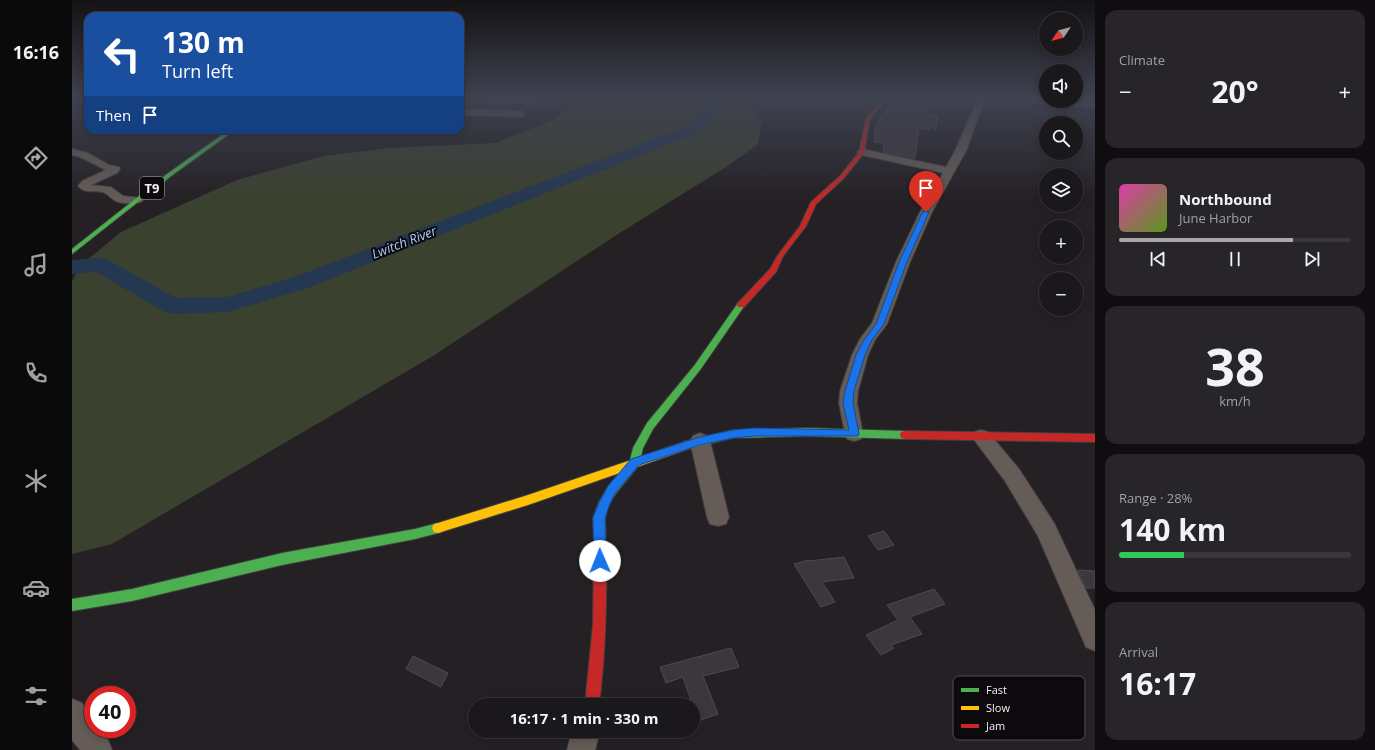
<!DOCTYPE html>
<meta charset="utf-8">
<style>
body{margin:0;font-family:"Open Sans",sans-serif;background:#282528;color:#f1f3f6;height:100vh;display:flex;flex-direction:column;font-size:15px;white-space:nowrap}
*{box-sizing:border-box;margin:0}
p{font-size:13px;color:#a0a0a3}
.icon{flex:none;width:22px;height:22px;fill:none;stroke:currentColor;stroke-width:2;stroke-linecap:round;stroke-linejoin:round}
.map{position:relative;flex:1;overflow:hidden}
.panel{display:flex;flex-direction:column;gap:10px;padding:10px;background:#0f0d0f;width:280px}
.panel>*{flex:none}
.banner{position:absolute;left:12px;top:12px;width:380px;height:122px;border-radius:12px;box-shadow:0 2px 10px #0003,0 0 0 1px #39373a;background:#1a4fa0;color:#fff;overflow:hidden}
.needle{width:26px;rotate:235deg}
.controls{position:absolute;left:967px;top:12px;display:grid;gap:8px}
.controls a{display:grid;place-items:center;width:44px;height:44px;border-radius:50%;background:#1b181b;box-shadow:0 2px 10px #0003,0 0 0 1px #39373a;font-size:20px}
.speed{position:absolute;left:12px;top:686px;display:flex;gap:8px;font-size:20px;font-weight:700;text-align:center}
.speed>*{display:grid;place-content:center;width:52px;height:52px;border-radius:50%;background:#1b181b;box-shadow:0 2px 10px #0003,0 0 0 1px #39373a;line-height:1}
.speed .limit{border:6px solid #d22;background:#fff;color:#111}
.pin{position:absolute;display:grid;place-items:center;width:34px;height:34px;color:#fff;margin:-41px -17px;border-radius:50% 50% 50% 0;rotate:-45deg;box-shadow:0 0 4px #0007}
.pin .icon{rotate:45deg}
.me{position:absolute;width:44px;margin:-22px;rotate:359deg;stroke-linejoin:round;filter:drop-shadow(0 0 3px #0008)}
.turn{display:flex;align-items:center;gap:14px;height:84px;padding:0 12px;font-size:18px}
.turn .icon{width:52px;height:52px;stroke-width:2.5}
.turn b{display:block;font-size:28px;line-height:34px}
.then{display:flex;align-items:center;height:38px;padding:0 12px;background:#0003;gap:8px;font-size:15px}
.big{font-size:30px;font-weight:700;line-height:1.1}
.panel .widget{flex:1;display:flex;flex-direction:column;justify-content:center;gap:6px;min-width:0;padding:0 14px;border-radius:12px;background:#282528}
.panel .dial{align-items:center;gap:0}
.dial b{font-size:52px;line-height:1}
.song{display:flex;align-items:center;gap:12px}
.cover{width:48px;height:48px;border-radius:6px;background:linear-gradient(135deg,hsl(320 70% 55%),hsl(90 70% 35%))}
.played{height:4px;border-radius:2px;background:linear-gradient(90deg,#aaa6aa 75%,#39373a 75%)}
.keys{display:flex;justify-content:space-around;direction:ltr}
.heat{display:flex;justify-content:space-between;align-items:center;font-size:22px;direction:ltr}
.charge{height:6px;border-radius:3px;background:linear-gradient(90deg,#34c759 28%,#39373a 0)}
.trip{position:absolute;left:396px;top:698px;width:232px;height:40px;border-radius:20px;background:#1b181b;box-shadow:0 2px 10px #0003,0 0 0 1px #39373a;font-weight:700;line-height:40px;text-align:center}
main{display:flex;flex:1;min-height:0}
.dock{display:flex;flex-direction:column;width:72px;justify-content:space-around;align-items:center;background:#0b0a0b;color:#a0a0a3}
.dock .icon{width:28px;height:28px}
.dock .active{color:#aaa6aa}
.dock b{font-size:18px;color:#f1f3f6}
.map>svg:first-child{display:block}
.green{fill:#3a412f}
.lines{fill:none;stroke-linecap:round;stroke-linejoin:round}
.river{fill:#253852;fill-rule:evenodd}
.building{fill:#3c363d;stroke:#4d4a4d}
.street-casing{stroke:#403e40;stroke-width:2}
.fast-casing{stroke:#403e40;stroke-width:2}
.slow-casing{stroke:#403e40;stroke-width:2}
.jam-casing{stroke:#403e40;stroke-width:2}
.street{fill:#665c57;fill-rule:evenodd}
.fast{fill:#4caf50;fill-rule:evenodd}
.slow{fill:#ffc107;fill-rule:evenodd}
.jam{fill:#c62828;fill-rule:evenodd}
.route{fill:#1a73e8;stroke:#114b97}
.labels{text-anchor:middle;stroke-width:4;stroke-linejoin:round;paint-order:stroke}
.shield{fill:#0c0a0c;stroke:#adaaad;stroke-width:1}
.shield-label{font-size:13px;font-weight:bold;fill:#f2eef2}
.far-water-label{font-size:13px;font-style:italic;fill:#afcef9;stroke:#0c0a0c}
.key{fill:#0c0a0c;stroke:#514e51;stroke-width:1}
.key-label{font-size:11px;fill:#f2eef2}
</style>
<main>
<nav class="dock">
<b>16:16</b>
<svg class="icon active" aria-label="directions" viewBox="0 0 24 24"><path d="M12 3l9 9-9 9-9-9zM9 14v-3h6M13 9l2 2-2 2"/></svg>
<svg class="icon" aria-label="music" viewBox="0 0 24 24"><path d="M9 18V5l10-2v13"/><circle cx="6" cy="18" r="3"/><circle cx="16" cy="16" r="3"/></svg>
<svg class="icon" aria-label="phone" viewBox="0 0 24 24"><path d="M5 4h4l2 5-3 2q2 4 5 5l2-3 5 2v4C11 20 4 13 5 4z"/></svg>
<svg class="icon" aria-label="climate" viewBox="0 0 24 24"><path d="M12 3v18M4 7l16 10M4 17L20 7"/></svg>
<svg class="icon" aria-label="car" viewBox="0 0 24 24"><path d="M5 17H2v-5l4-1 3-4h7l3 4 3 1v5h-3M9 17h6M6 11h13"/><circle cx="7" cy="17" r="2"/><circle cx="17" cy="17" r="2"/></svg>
<svg class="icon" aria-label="filters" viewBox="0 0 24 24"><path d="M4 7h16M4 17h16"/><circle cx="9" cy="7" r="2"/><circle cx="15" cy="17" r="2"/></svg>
</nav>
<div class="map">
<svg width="1023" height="750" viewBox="0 0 1023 750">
<rect width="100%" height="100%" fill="#242024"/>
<!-- green -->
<polygon class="green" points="507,97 672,97 690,120 686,144 654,167 546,234 361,356 40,544 0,554 0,281 9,265 49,232 165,180 252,156 317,148 424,143 483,119"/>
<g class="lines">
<!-- river -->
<polygon class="river" points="638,97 652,97 654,104 626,132 236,288 165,309 156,312 100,314 91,311 24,272 0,274 0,260 28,258 36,260 104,298 155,297 220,278 616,126 640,103"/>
</g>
<!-- building -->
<g class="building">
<polygon points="821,97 849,97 861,99 852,113 866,116 864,129 858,127 857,130 847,128 843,158 811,152 812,143 802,142 803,129"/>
<polygon points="812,531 822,545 806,550 796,536"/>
<polygon points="772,557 782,578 750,582 763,602 749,607 722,564 736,560 737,561"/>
<polygon points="1006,570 1023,571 1023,588 1014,588"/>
<polygon points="862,589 873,604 838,617 850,634 819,645 822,648 809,655 794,635 826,620 815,605"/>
<polygon points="659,648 667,667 631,676 646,714 626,721 611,677 594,683 588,667"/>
<polygon points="341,656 376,673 369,687 334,669"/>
</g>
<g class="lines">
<defs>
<g id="street">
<polygon points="388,97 465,98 469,101 465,104 388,101"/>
<path d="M908,97H916L907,114L895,149L860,212L838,262L815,324L803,340L796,355L786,391L785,403L791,434L789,439L782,441L775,439L773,434L767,403L768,391L780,355L788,339L800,323L824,262L848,212L871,173L790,155L785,152L790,149L874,167C888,145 895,120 908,97Z"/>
<path d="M945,97L974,98V101L1023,102V108C1009,106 953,104 945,97Z"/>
<polygon points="388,109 450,111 454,114 450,117 388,115"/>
<polygon points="215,130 226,130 221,133"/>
<path d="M0,149L16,153L37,165L47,167L48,169L45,173L19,185L39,187L51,196L69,198L71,200L69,202C63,204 50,204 44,201C39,199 36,193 30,192C22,190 12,194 6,186L10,181L34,170L8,157L0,155Z"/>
<polygon points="909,430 916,432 947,469 982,523 1023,610 1023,651 1014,647 966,536 933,481 900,437 902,432"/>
<polygon points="628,433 635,436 638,441 657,517 654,524 646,526 638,524 635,517 618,441 621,436"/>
<polygon points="0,699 10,703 21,722 21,729 27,729 36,740 40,750 8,750 0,740"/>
<polygon points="500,731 528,731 523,750 495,750"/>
</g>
<g id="fast">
<polygon points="157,130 163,130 99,176 0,254 0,249 95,174"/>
<polygon points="666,303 672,303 673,305 628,370 581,429 571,448 567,465 544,493 536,506 533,518 534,543 532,547 528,548 524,547 522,543 521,518 527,502 536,487 558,460 561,448 575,423 622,366"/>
<polygon points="734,428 833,431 837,432 838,435 837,438 833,439 734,436 661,438 615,449 611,448 610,445 611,442 615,441 661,430"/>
<polygon points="366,523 370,524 372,528 370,532 343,539 210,565 60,601 0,611 0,599 60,589 210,553 343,529"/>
</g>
<polygon id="slow" points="615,441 619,442 620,445 619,448 456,505 366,533 362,532 360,528 362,524 366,523 456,495"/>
<g id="jam">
<polygon points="813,97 817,97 798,119 792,153 772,178 744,204 734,226 711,256 704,272 672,307 666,307 665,305 666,303 698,269 706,255 728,226 739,202 768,176 787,152 794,119"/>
<polygon points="833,431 1023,434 1023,442 833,439 829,438 828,435 829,432"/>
<path d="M528,538L532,539L534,543C535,597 534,651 527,705H513L521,624L522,543L524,539Z"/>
</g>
</defs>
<!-- street casing -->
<use href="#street" class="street-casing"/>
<!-- fast casing -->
<use href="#fast" class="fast-casing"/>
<!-- slow casing -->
<use href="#slow" class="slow-casing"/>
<!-- jam casing -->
<use href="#jam" class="jam-casing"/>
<!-- street -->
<use href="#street" class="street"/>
<!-- fast -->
<use href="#fast" class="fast"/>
<!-- slow -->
<use href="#slow" class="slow"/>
<!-- jam -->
<use href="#jam" class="jam"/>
</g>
<!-- sky -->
<linearGradient id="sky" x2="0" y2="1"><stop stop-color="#141214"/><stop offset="0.48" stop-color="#3f4250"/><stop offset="1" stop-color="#3f4250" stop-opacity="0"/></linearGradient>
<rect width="1023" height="202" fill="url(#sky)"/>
<!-- route -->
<polygon class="route" points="851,211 857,212 835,262 812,324 800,340 793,355 782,391 781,403 787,434 786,436 683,436 661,438 628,445 567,465 543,493 537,506 533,518 534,561 532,565 528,567 524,565 522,561 521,518 526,505 536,486 559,459 628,437 661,430 683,428 777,430 771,403 773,391 784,355 792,340 804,324 827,262"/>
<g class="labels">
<!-- shield labels -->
<rect class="shield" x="68" y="177" width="24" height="22" rx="3"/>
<g class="shield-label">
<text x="80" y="193">T9</text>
</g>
<!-- far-water labels -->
<g class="far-water-label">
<text transform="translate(332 242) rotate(-21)" y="5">Lwitch River</text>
</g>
</g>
<!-- legend -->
<rect x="881" y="676" width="132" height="64" rx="6" class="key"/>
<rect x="889" y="688" width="18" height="4" fill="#4caf50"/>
<rect x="889" y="706" width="18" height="4" fill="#ffc107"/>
<rect x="889" y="724" width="18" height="4" fill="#c62828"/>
<g class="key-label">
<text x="914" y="694">Fast</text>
<text x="914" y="712">Slow</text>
<text x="914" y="730">Jam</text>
</g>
</svg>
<div class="controls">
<a><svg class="needle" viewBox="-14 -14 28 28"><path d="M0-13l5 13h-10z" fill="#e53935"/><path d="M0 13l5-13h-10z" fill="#a0a0a3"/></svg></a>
<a><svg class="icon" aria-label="sound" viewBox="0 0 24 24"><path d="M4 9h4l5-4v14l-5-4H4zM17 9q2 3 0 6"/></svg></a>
<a><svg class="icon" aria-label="search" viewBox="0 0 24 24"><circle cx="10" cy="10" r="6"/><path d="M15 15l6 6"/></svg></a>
<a><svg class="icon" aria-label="layers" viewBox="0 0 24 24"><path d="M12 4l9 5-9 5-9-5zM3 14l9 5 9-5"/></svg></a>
<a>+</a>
<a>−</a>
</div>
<div class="speed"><div class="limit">40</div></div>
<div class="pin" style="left:854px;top:212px;background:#d93025"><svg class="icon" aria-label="arrive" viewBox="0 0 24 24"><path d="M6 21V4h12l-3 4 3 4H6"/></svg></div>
<svg class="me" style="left:528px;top:561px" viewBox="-20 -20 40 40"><circle r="19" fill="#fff"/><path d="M0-13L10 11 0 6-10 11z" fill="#1a73e8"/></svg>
<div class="trip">16:17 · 1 min · 330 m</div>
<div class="banner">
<div class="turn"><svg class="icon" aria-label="left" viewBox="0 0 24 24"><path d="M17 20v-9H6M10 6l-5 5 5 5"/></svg><div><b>130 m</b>Turn left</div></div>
<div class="then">Then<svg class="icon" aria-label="arrive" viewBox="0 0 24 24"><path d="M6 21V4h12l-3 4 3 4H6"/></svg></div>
</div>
</div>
<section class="panel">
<div class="widget"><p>Climate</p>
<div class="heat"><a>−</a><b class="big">20°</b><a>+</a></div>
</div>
<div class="widget">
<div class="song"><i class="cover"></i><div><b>Northbound</b><p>June Harbor</p></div></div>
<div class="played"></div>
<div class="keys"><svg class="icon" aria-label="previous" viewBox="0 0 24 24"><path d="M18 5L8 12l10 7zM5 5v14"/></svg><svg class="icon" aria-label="pause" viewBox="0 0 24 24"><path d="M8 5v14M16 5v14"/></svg><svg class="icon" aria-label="next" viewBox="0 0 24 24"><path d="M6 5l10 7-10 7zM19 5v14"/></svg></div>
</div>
<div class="widget dial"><b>38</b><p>km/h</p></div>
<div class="widget"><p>Range · 28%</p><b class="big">140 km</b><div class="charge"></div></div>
<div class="widget"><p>Arrival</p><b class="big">16:17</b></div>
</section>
</main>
